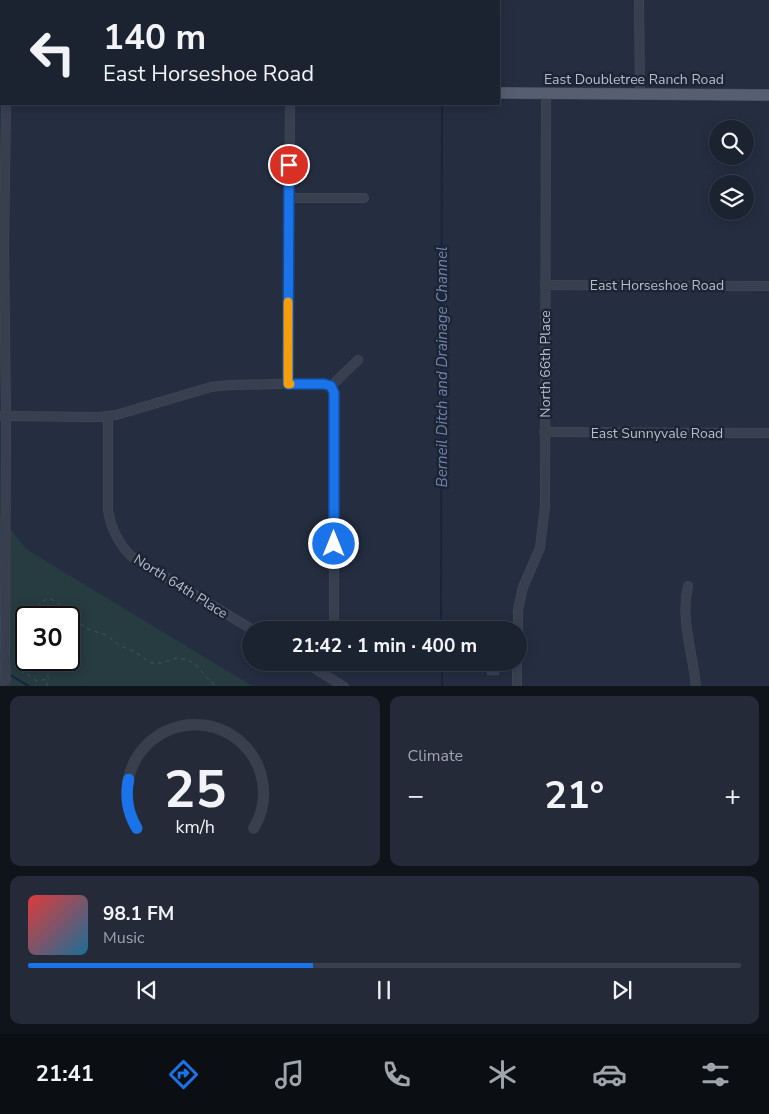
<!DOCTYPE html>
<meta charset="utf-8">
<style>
body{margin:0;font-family:"Nunito Sans",sans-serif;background:#242a38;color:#f1f3f6;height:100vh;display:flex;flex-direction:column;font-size:19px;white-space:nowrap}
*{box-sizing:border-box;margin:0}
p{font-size:16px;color:#a0a4ab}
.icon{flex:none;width:28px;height:28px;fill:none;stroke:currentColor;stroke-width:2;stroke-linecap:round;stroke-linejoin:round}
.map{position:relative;height:686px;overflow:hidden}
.side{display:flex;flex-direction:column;gap:10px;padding:10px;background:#0f131a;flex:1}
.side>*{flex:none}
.hud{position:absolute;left:0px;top:0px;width:500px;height:105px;box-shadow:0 2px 12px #0003,0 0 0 1px #393f4c;background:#1b2230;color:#f1f3f6;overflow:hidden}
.buttons{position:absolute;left:709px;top:120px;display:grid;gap:10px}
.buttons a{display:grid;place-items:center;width:45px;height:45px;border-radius:50%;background:#1b2230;box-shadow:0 2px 12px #0003,0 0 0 1px #393f4c;font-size:25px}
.speed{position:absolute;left:15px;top:606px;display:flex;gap:10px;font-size:25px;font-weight:700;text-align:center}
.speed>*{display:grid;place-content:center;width:65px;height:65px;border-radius:50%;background:#1b2230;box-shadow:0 2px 12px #0003,0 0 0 1px #393f4c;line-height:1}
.speed .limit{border:2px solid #111;border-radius:8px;background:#fff;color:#111}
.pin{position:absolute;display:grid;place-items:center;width:42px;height:42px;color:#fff;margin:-21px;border:2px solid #fff;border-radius:50%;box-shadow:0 1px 5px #0007}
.me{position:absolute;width:55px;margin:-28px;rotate:0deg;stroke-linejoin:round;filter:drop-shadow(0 0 4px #0008)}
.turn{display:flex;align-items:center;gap:18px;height:105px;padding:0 20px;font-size:22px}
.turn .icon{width:65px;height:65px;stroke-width:2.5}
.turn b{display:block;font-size:35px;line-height:42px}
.big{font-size:38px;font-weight:700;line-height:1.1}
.side .card{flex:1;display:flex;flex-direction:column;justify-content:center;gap:8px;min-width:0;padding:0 18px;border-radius:10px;background:#242a38}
.side .dial{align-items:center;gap:0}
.dial svg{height:130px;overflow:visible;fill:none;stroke:#393f4c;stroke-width:7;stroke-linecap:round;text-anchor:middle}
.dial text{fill:#f1f3f6;stroke:none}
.song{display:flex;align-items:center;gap:15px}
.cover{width:60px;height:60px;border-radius:8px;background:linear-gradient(135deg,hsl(0 70% 55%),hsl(200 70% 35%))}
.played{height:5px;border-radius:2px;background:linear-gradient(90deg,#1a73e8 40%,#393f4c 40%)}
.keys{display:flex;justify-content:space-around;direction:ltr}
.heat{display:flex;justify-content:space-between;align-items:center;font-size:28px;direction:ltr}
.side .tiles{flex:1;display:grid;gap:10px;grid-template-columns:1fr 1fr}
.card:last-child{grid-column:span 2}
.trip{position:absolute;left:242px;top:621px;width:285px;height:50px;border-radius:25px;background:#1b2230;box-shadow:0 2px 12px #0003,0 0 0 1px #393f4c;font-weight:700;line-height:50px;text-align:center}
.menu{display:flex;height:80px;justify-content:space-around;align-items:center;background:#0b0e13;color:#a0a4ab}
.menu .icon{width:35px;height:35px}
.menu .current{color:#1a73e8}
.menu b{font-size:22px;color:#f1f3f6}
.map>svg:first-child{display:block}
.green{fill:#263c41;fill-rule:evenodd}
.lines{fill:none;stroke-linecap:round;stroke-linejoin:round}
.stream{stroke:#17243f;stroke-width:2}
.building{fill:#364256;stroke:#1f2737}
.minor-casing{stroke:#424959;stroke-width:10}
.major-casing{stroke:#424959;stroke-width:12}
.path{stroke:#3f5559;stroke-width:1;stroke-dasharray:4 4;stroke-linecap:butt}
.minor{stroke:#384050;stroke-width:9}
.major{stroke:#565f70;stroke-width:11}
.minor-bridge-casing{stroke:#424959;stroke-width:10;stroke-linecap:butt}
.minor-bridge{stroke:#384050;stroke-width:9}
.route-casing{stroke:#114b97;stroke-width:12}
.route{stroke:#1a73e8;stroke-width:9}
.slow{stroke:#f59e0b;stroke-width:9}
.labels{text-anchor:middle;stroke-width:5;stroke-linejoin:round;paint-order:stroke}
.street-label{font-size:14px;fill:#b5bccb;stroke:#1d2535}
.water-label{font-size:15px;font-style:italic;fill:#6d83aa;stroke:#1d2535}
</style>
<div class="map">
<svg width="769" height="687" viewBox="0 0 769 687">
<rect width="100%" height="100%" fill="#242e40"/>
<!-- green -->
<path class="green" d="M0,515L26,549L252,686H0ZM26,618H69V660H26Z"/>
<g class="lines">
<!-- stream -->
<g class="stream">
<polyline points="440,0 440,1"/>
<polyline points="441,630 442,104"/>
<polyline points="9,674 30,687"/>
<polyline points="442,687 442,662"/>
</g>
</g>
<!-- building -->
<polygon class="building" points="484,662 500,662 500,676 486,676 486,671 484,671"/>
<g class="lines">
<defs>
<g id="minor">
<polyline points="639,0 640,94"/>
<polyline points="216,1 216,0"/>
<polyline points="289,198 364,198"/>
<polyline points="545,285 769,286"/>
<polyline points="288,384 290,104"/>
<polyline points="331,386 334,393 334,630"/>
<polyline points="331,386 358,360"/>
<path d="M1,416L99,417L116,415L211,387C232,384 252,385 273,384C292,384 313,381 331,386"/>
<path d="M108,416V510C111,529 118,543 131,556L253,630"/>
<polyline points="544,432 769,433"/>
<path d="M688,586C680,619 693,653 696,687"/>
<polyline points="518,630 518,610 523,587 540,548 545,506 546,94"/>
<polyline points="0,658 0,684"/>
<polyline points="5,658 6,416 4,247 6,104"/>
<polyline points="305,662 344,687"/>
<polyline points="517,687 517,662"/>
</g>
<g id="major">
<polyline points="6,1 6,0"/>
<polyline points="0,87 1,87"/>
<polyline points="499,93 769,95"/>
</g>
</defs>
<!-- minor casing -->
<use href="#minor" class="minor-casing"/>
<!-- major casing -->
<use href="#major" class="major-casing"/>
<!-- path -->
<g class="path">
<path d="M26,649C19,632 21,622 34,609C40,603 43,599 51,599L69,610L85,628L106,635L119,645L135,652L151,663H162L177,658L188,660L196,665L209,680L217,687"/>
<polyline points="14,666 37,681 48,679 48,674 34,660"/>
<polyline points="46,687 49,679"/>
</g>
<!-- minor -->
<use href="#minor" class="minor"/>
<!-- major -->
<use href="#major" class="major"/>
<defs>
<polyline id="minor-bridge" points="5,658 6,681"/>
</defs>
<!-- minor-bridge casing -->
<use href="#minor-bridge" class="minor-bridge-casing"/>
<!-- minor-bridge -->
<use href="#minor-bridge" class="minor-bridge"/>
</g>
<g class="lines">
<defs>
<polyline id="route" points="289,165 288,384 324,384 331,386 334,393 334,544"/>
</defs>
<!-- route casing -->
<use href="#route" class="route-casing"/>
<!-- route -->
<use href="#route" class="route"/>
<!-- slow -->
<polyline class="slow" points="288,302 288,384 290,384"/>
</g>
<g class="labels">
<!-- street labels -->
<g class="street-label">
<text x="634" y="84">East Doubletree Ranch Road</text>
<text x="657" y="290">East Horseshoe Road</text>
<text transform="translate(545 364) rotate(-90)" y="5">North 66th Place</text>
<text x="657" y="438">East Sunnyvale Road</text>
<text transform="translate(181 586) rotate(32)" y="5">North 64th Place</text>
</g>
<!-- water labels -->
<g class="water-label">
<text transform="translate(442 367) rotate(-90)" y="5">Berneil Ditch and Drainage Channel</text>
</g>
</g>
</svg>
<div class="buttons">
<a><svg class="icon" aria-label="search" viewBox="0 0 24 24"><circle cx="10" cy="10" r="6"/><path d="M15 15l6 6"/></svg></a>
<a><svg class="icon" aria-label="layers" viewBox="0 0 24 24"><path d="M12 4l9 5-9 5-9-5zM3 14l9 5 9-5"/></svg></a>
</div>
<div class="speed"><div class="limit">30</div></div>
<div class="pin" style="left:289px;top:165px;background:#d93025"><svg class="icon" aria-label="arrive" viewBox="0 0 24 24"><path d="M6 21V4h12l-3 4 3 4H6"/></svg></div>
<svg class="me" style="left:334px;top:544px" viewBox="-20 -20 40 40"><circle r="17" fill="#1a73e8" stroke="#fff" stroke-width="3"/><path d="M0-11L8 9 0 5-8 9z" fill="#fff"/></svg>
<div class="trip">21:42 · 1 min · 400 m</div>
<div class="hud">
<div class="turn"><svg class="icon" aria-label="left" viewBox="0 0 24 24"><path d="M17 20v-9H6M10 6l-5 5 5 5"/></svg><div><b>140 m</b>East Horseshoe Road</div></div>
</div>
</div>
<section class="side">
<div class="tiles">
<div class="card dial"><svg viewBox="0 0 100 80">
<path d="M14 69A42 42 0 1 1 86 69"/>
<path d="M14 69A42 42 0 0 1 9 39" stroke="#1a73e8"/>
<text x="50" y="56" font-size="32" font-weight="700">25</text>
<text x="50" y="72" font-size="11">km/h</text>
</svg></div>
<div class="card"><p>Climate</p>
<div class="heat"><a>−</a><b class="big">21°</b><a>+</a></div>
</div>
<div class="card">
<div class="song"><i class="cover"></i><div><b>98.1 FM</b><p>Music</p></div></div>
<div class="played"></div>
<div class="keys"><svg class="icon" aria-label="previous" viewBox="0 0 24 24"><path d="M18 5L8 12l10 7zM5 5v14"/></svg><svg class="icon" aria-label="pause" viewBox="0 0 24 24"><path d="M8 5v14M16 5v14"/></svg><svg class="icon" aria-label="next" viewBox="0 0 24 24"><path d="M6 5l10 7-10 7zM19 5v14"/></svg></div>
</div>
</div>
</section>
<nav class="menu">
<b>21:41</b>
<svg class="icon current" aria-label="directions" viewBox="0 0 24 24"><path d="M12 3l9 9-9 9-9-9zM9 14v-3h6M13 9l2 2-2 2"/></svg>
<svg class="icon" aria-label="music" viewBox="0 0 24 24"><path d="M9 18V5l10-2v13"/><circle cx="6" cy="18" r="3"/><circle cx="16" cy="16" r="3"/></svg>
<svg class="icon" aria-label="phone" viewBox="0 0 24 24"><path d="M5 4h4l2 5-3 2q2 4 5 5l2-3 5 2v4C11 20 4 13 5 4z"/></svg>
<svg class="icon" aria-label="climate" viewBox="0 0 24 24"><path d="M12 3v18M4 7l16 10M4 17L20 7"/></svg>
<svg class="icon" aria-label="car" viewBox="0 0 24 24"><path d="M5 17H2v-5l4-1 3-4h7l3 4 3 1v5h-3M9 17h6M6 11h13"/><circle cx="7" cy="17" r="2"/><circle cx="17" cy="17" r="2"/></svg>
<svg class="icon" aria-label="filters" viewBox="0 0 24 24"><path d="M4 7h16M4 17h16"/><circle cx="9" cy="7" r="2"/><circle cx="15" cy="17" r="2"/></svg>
</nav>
